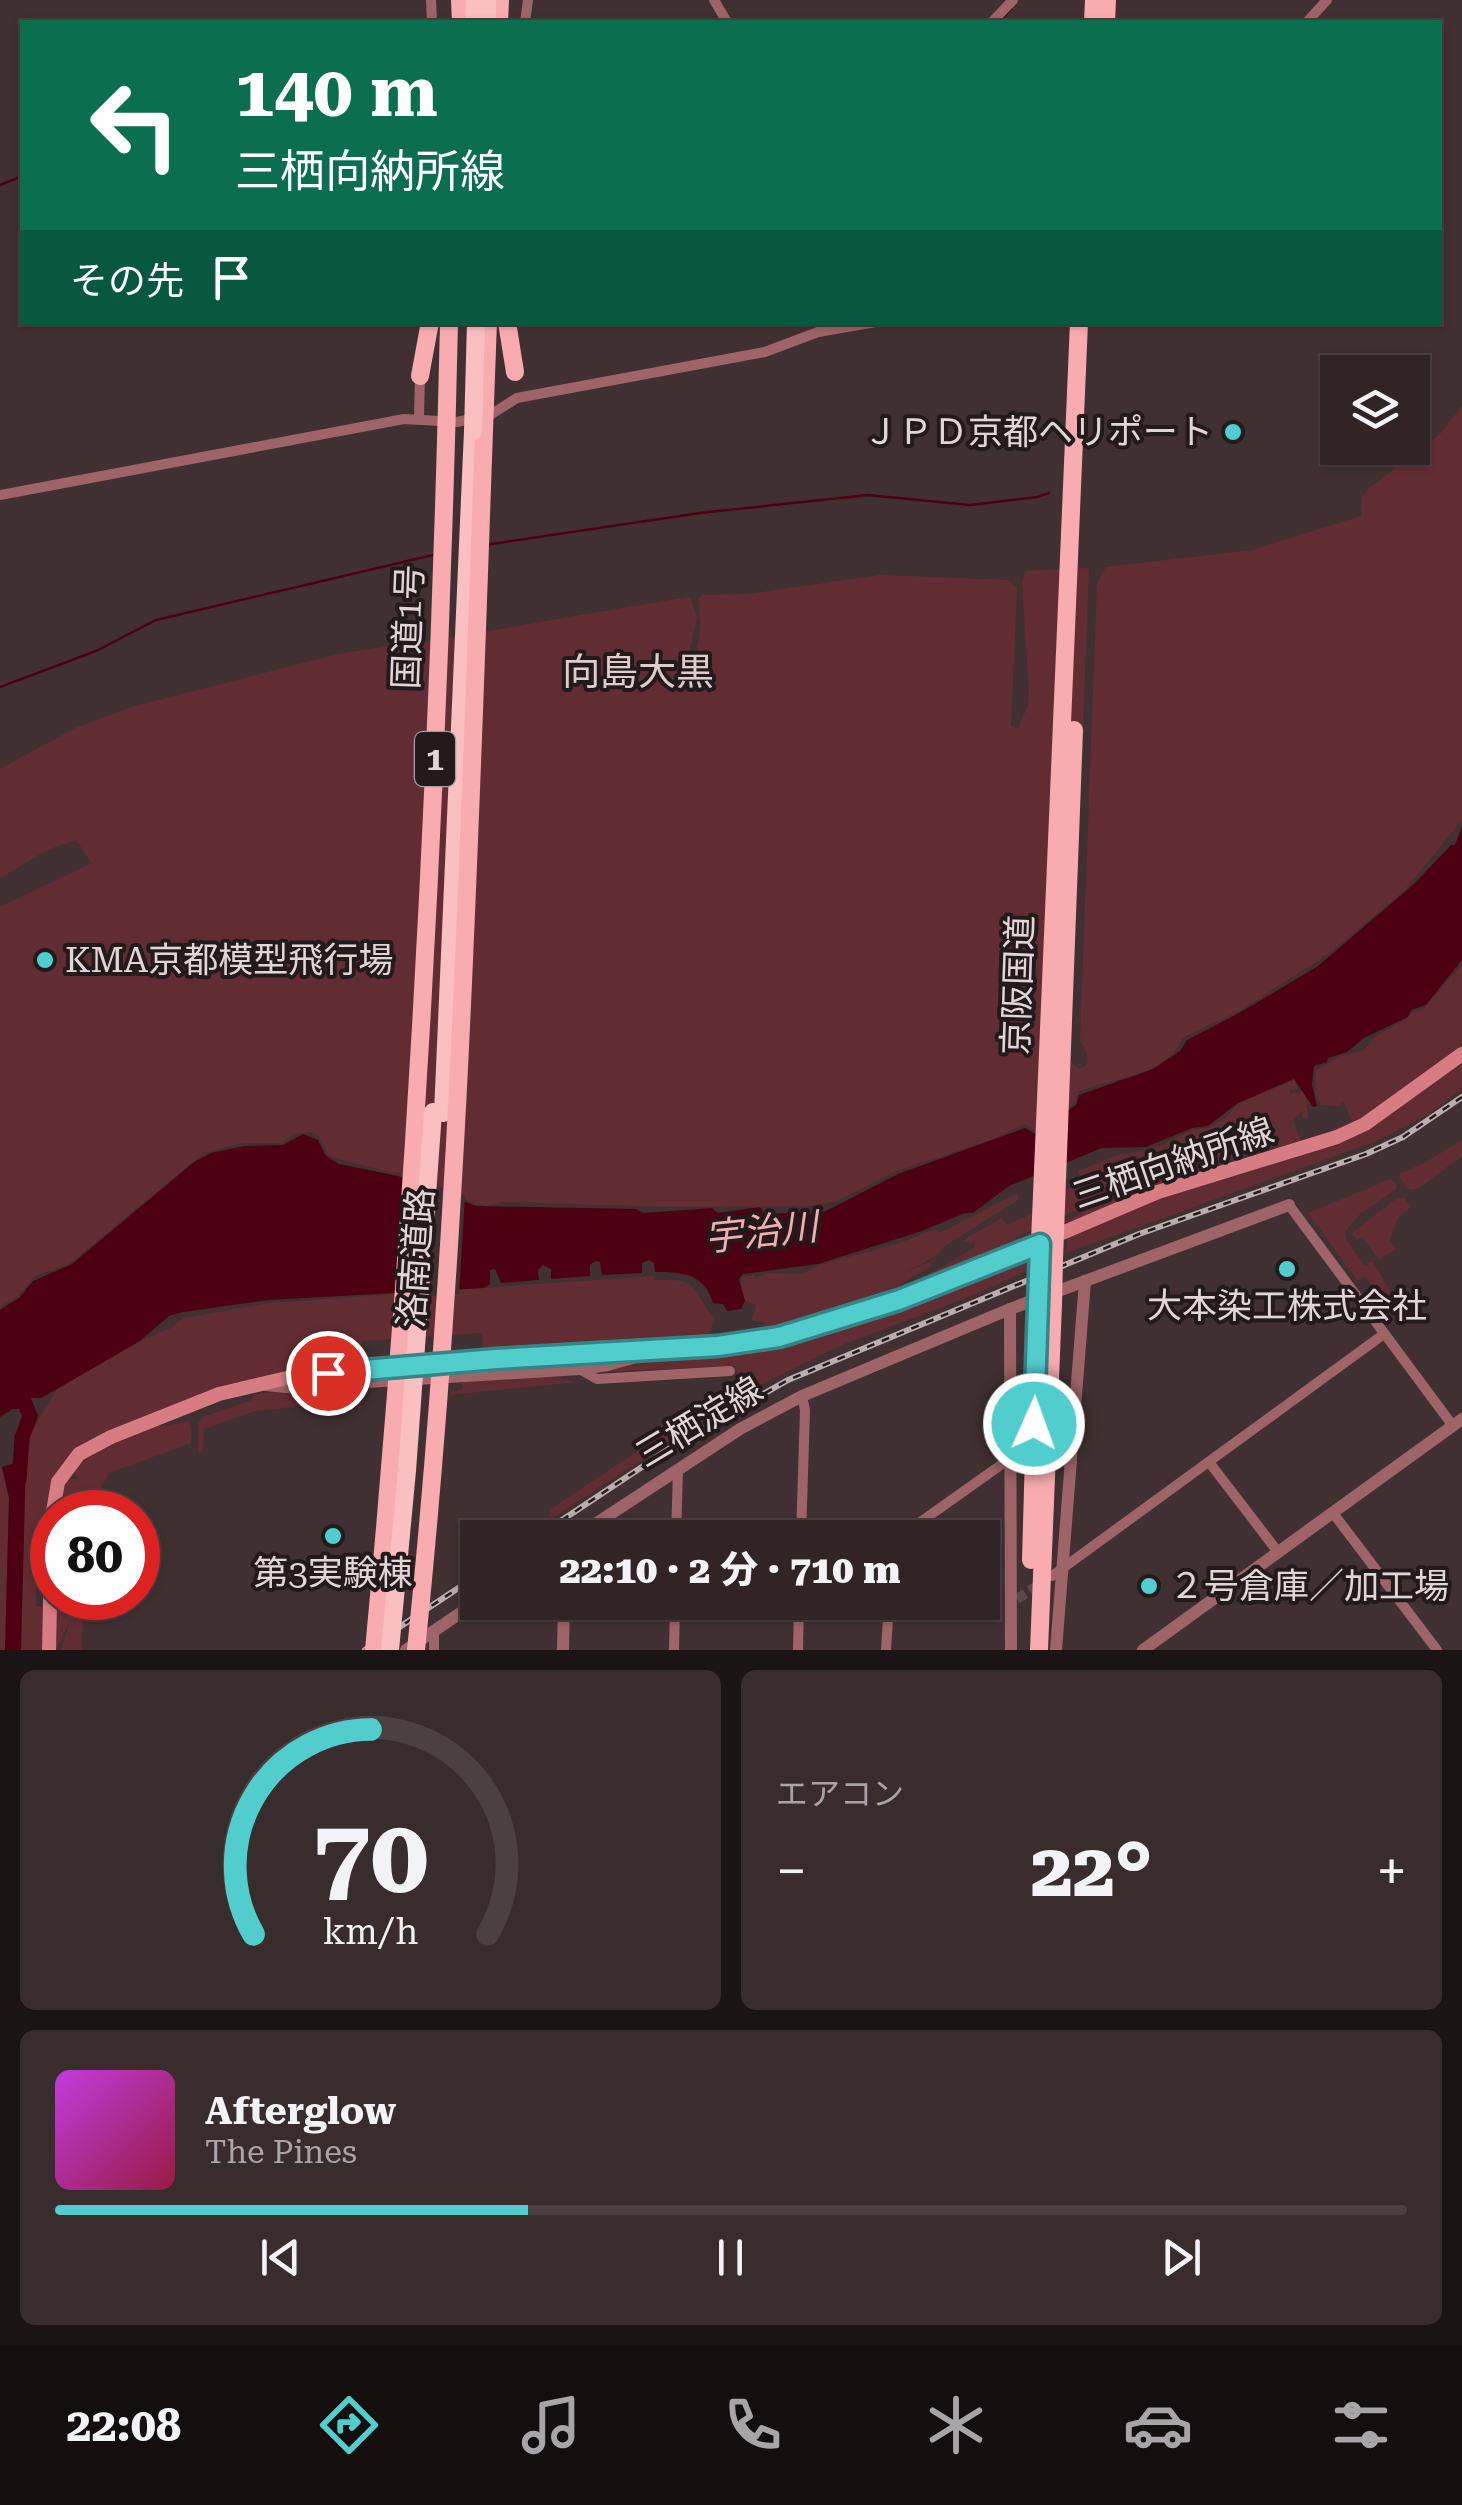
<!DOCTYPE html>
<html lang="ja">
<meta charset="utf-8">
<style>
body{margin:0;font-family:"Roboto Serif","Noto Sans JP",serif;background:#392c2d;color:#f1f3f6;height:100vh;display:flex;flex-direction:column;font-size:38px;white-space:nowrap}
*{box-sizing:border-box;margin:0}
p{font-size:32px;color:#a8a4a7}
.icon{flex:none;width:55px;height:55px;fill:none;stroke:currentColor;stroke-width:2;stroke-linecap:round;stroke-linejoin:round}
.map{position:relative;height:1650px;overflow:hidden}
.drawer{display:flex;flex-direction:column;gap:20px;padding:20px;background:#1b1414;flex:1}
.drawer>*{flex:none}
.hud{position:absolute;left:20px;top:20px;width:1422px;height:305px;border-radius:0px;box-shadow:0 2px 8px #0004,0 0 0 2px #4c4142;background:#0b6e4f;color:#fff;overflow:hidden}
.fabs{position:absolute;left:1320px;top:355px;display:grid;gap:20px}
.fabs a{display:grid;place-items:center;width:110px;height:110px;border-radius:0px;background:#312425;box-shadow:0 2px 8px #0004,0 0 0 2px #4c4142;font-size:50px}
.speed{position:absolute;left:30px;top:1490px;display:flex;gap:20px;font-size:50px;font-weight:700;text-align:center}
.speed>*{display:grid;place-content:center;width:130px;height:130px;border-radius:50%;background:#312425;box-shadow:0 2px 8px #0004,0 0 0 2px #4c4142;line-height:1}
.speed .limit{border:15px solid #d22;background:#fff;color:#111}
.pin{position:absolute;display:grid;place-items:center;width:85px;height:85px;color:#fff;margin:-42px;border:5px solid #fff;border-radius:50%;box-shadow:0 2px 10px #0007}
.me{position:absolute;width:110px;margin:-55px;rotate:2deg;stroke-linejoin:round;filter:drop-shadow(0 0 8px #0008)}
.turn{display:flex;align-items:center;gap:35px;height:210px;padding:0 50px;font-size:45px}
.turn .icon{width:130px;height:130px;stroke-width:2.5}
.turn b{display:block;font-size:70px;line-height:85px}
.then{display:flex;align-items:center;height:95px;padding:0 50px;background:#0003;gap:20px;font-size:38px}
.big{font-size:75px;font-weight:800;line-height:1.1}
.drawer .widget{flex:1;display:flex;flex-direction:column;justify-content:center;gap:15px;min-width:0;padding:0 35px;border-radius:15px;background:#392c2d}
.drawer .dial{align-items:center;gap:0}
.dial svg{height:260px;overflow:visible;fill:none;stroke:#4c4142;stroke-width:7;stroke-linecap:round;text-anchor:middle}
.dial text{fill:#f1f3f6;stroke:none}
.song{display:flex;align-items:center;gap:30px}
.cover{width:120px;height:120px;border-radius:15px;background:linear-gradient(135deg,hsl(290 70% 55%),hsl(340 70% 35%))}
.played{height:10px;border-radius:5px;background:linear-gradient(90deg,#52cdce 35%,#4c4142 35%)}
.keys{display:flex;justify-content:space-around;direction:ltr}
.heat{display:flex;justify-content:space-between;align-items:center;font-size:55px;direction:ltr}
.drawer .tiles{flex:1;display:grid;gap:20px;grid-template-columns:1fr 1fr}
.widget:last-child{grid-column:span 2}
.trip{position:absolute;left:460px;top:1520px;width:540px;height:100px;border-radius:0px;background:#312425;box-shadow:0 2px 8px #0004,0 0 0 2px #4c4142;font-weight:800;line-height:100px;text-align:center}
.dock{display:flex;height:160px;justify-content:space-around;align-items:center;background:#140e0f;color:#a8a4a7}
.dock .icon{width:70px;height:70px}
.dock .selected{color:#52cdce}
.dock b{font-size:45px;color:#f1f3f6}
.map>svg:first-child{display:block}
.green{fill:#622d32}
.water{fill:#4d0012}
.pier{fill:#413031}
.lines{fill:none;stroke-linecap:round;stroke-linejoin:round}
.stream{stroke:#4d0012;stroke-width:2.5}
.river{stroke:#4d0012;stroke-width:15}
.minor-tunnel{stroke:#59494a;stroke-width:10;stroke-dasharray:10 5;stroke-linecap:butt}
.minor{stroke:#9e6467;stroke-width:10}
.tertiary{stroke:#9e6467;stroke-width:12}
.secondary{stroke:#d87c83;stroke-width:14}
.trunk{stroke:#f8acb0;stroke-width:18}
.motorway{stroke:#f9bfc1;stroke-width:18}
.rail-casing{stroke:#b9adad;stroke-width:6}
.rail{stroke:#221a1b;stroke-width:2.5;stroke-dasharray:8;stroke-linecap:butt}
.trunk-bridge{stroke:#f8acb0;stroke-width:18}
.motorway-bridge{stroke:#f9bfc1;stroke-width:18}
.route-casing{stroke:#358586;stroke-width:25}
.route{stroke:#52cdce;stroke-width:18}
.poi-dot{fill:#52cdce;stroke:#221a1b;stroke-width:4}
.labels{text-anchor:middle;stroke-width:8;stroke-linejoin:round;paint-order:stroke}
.shield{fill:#221a1b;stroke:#a89e9e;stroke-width:2.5}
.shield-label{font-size:32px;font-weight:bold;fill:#e1d6d6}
.poi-label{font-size:35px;fill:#e1d6d6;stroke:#221a1b;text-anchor:start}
.street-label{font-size:35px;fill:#e1d6d6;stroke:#221a1b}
.neighbourhood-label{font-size:38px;fill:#e1cccc;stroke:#221a1b}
.water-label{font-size:38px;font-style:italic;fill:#f2acaf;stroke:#221a1b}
</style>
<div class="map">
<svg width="1462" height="1650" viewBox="0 0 1462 1650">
<rect width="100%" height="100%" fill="#413031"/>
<!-- green -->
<g class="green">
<path d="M1462,406V820L1404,891L1327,955L1241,1010L1182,1038C1168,1077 1110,1078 1078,1092L1075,1103L1035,1131L1025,1124L993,1139L894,1172L839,1200L815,1206L672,1207L504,1202L486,1206L477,1204L401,1175L335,1158L328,1155L321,1139L313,1132L294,1134L282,1143H243L204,1153L69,1264L35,1276L18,1296L0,1307V907L92,863L76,840L47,850L0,878V769L75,728L132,707L338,654L402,644L407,648L412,671L415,663L414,650L420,643C510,628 599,611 690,597L697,617L684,676C701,657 702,623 698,599L702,595L748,594L880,575L1008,580L1017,587L1011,726L1018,729L1028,705L1029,690L1022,584L1025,571L1089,568L1070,1061L1078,1069L1086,1066L1087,1053L1080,1041L1097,583L1106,567L1252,550L1361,516L1362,497L1369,488L1440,434Z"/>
<path d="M1462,965V1045C1425,1080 1378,1111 1333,1135L1330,1131L1352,1121L1343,1101L1338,1106L1321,1105L1315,1094L1316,1070L1341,1056L1363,1051L1376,1036L1403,1021L1412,1012L1422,1010Z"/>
<polygon points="1462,1060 1462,1089 1429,1114 1374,1142 1066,1253 1068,1237 1168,1193 1328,1144"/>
<path d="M1294,1080L1298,1089L1289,1090L1290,1094L1302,1092L1306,1097L1308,1119L1303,1118L1301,1111L1293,1121L1301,1141L1324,1133L1325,1138L1274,1148L1265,1144C1234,1158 1202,1167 1170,1180C1143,1191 1085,1224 1062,1222L1088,1210L1086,1207L1062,1216L1063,1191L1083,1183L1078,1171L1121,1154L1149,1151L1192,1130L1208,1128L1225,1118L1239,1103Z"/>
<polygon points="1462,1140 1462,1156 1419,1188 1411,1190 1405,1187 1399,1174 1426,1162"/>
<polygon points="1391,1179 1397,1186 1395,1190 1360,1214 1345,1232 1346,1240 1365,1266 1372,1261 1395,1299 1386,1301 1380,1298 1365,1276 1358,1281 1308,1213"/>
<polygon points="1018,1193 1018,1200 946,1245 936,1256 904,1273 932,1261 930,1267 874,1300 852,1306 852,1313 798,1329 745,1336 744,1331 765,1327 764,1322 752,1320 756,1305 745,1300 741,1290 742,1278 753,1275 756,1279 766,1273 802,1274 819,1265 900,1243 930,1231 941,1232"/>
<polygon points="1397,1198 1405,1198 1410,1207 1398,1218 1389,1240 1395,1249 1379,1260 1363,1237 1356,1240 1352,1233"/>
<polygon points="1032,1214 1032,1230 1013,1239 1030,1237 1017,1245 869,1308 974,1248 976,1243 962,1241 1002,1218 1007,1225"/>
<polygon points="1023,1255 1031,1258 1030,1269 974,1295 844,1344 745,1392 548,1521 551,1509 738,1384 736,1366 601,1372 665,1355 799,1338"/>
<path d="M653,1276L654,1280C702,1278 689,1288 714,1318L709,1335L732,1333L733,1339L464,1358L463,1352L483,1349L482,1333L362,1341L365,1361L380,1359V1365L277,1377L67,1461L44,1589V1579H36V1607H43V1598L47,1650H21L23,1501L31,1433L57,1389L140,1341L171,1328L183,1318L270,1303Z"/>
<polygon points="543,1375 576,1382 450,1395 451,1392 463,1389 462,1380"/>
<polygon points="348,1387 361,1399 361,1408 355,1407 354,1400 255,1411 204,1429 202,1452 198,1453 198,1423 203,1417 250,1401 254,1394"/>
<polygon points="188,1421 191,1427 191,1443 109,1473 87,1512 56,1509 65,1477 78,1481 77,1475 68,1470 72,1465 132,1432 140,1433 154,1424 162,1427"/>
<polygon points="0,1464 9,1498 5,1650 0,1650"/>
<polygon points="54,1598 83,1598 82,1650 61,1650 71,1619 56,1650"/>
</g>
<!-- water -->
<g class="water">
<path d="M1462,826V960L1426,1005L1411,1010L1408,1017L1364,1038L1347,1052L1328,1058L1327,1062L1314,1066L1312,1085L1317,1106L1313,1107L1294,1079L1238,1103L1208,1126L1192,1128L1146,1147L1102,1148L1009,1186L973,1213H965L919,1232L818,1264L743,1274L739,1279L745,1301L741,1309L727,1311L723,1304L713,1303C704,1273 682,1272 655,1272L654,1263L649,1260L642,1263V1273L602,1275L600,1262L596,1261L590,1265V1276L551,1279V1269L543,1265L538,1270L539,1280L501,1283L495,1269L490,1270V1284L484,1288L269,1300L183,1312L169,1316L140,1341L57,1389L41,1398H30L38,1417L31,1420L24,1418L20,1409H13L0,1417V1310L19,1298L33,1281L72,1264L194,1162L211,1153L244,1146L283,1145L303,1134L318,1140L326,1156L339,1164L398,1176L476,1206L636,1209L643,1213L712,1208L718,1213L760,1207L764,1214L805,1212L816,1216L898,1174L1025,1128L1035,1134L1076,1105L1079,1095L1153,1069L1180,1051L1187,1040L1241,1012L1318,966L1414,884L1451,845H1455Z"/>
<polygon points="26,1459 21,1650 5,1650 9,1498 2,1467"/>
</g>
<!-- pier -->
<polygon class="pier" points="403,1173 465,1196 459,1294 395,1299"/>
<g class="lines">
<!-- stream -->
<g class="stream">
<polyline points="999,22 1011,9"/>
<polyline points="0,185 22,176"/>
<polyline points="485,545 700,513 868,495 970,505 1037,497 1049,493"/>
<polyline points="0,687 96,651 156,620 433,555"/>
</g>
<!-- river -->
<polyline class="river" points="19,1480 22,1438 30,1416 24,1401"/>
<!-- minor-tunnel -->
<polyline class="minor-tunnel" points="1017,1599 1043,1582"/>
<!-- minor -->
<g class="minor">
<polyline points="431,0 432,22"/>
<polyline points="714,0 727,22"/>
<polyline points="525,22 528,0"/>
<polyline points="992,22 1013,0"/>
<polyline points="1307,22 1327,0"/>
<polyline points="419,418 420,374"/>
<polyline points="0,495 404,419 457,422 490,415 517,398 765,352 818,332 876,322"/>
<polyline points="1289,1205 1453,1426"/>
<polyline points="581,1370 597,1379 730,1371"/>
<polyline points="266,1386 286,1388 580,1370 608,1366 647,1355"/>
<polyline points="1012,1451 1023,1451"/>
<polyline points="1209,1462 1278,1552"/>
<polyline points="1333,1513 1437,1650"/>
<polyline points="676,1538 678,1469"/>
<polyline points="801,1538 805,1410 802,1396"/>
<polyline points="898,1538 1012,1457"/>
<polyline points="1052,1576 1384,1334"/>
<polyline points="434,1630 434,1650"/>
<polyline points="674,1650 675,1602"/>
<polyline points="798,1650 799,1602"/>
<polyline points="886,1650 889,1602"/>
</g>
<!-- tertiary -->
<g class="tertiary">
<polyline points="1010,1309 1011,1650"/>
<polyline points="574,1538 740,1429 802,1396 1010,1309 1289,1205"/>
<polyline points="406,1650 478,1601"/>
<polyline points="563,1650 564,1602"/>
<polyline points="1056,1650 1085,1281"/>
<polyline points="1143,1650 1462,1419"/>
</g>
<!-- secondary -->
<g class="secondary">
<polyline points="53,1512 58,1482 79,1454 111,1437 219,1394 291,1377 357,1369 718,1346 779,1337 861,1313 959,1277 1158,1192 1337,1137 1365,1124 1462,1054"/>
<polyline points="49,1650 52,1514"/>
</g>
<!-- trunk -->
<g class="trunk">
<polyline points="460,0 461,22"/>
<polyline points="499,22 500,0"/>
<polyline points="1093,22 1094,0"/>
<polyline points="1106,22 1107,0"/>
<polyline points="507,322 515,372"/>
<polyline points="420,376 430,322"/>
<polyline points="485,403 488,322"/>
<polyline points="447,404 449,322"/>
<polyline points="1054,1259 1074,730"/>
<polyline points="1039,1265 1079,322"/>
<polyline points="1031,1560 1038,1312"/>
<polyline points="1039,1650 1053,1304"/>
</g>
<!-- motorway -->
<g class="motorway">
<polyline points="474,22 475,0"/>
<polyline points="487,22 487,0"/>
<polyline points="443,1113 473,431"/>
</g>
<defs>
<g id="rail">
<polyline points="535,1538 684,1439 788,1380 1139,1234 1366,1154 1403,1137 1462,1097"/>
<polyline points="365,1650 478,1575"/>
</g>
</defs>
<!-- rail casing -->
<use href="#rail" class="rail-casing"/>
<!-- rail -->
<use href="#rail" class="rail"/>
<!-- trunk-bridge -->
<g class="trunk-bridge">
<polyline points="1053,1304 1054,1259"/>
<polyline points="1038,1312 1039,1265"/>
<path d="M374,1650C413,1235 436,820 447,404"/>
<path d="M416,1650C459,1236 470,819 485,403"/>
</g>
<!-- motorway-bridge -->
<g class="motorway-bridge">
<polyline points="473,431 476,322"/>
<polyline points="390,1650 407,1471 433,1112"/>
</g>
</g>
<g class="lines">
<defs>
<polyline id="route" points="328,1373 496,1359 718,1346 779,1337 899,1300 1040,1244 1034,1424"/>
</defs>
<!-- route casing -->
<use href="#route" class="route-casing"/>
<!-- route -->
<use href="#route" class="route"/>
</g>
<!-- markers -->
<g class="poi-dot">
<circle cx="1233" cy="432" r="10"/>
<circle cx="45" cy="960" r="10"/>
<circle cx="1287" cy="1269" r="10"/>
<circle cx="333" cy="1536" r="10"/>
<circle cx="1149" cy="1586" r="10"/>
</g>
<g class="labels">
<!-- shield labels -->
<rect class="shield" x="415" y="732" width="40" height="54" rx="8"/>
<g class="shield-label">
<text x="435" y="770">1</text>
</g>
<!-- poi labels -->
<g class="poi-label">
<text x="1213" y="444" text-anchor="end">ＪＰＤ京都ヘリポート</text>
<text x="65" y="972">KMA京都模型飛行場</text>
<text x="1287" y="1318" text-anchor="middle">大本染工株式会社</text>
<text x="333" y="1585" text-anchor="middle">第3実験棟</text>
<text x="1169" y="1598">２号倉庫／加工場</text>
</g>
<!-- street labels -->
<g class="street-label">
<text transform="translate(408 627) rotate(-88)" y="12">国道1号</text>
<text transform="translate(1018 985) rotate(-88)" y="12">京阪国道</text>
<text transform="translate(1173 1163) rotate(-19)" y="12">三栖向納所線</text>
<text transform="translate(416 1258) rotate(-86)" y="12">洛南道路</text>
<text transform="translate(699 1422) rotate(-31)" y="12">三栖淀線</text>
</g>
<!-- neighbourhood labels -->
<g class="neighbourhood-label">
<text x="638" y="685">向島大黒</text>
</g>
<!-- water labels -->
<g class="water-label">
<text transform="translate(761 1232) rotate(-6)" y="13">宇治川</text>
</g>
</g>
</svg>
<div class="fabs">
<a><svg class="icon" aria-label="layers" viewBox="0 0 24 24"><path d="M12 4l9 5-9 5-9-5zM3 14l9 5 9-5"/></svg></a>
</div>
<div class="speed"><div class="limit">80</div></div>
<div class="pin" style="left:328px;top:1373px;background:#d93025"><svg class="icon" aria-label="arrive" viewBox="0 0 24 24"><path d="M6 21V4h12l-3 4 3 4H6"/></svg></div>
<svg class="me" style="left:1034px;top:1424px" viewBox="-20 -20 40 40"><circle r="17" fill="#52cdce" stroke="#fff" stroke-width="3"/><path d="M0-11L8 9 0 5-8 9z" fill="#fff"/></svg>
<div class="trip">22:10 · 2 分 · 710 m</div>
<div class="hud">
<div class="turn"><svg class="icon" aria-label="left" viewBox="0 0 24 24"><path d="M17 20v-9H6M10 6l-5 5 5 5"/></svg><div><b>140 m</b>三栖向納所線</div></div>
<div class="then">その先<svg class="icon" aria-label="arrive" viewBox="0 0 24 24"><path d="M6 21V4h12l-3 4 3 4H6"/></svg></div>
</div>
</div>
<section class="drawer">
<div class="tiles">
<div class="widget dial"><svg viewBox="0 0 100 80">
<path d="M14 69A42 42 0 1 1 86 69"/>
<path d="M14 69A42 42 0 0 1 50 6" stroke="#52cdce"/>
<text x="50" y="56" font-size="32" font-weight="700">70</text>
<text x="50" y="72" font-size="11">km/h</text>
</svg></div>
<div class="widget"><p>エアコン</p>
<div class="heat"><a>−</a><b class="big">22°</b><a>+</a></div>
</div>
<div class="widget">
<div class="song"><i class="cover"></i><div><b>Afterglow</b><p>The Pines</p></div></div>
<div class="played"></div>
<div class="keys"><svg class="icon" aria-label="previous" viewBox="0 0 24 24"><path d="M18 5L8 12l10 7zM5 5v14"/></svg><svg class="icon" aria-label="pause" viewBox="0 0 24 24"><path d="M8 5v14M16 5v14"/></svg><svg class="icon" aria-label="next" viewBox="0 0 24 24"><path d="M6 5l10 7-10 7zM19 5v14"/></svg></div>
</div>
</div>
</section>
<nav class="dock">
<b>22:08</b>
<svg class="icon selected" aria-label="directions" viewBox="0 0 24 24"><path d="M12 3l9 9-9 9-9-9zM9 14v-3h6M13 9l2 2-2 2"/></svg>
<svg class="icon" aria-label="music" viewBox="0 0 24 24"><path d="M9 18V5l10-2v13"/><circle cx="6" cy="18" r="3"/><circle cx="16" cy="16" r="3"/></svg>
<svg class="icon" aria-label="phone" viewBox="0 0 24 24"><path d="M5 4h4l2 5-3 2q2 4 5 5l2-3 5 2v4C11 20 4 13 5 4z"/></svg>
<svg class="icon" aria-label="climate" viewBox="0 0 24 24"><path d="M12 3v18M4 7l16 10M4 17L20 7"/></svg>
<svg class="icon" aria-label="car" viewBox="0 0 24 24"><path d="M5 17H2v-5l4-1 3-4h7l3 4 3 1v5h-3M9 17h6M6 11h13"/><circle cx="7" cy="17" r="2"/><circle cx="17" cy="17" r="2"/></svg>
<svg class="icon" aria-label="filters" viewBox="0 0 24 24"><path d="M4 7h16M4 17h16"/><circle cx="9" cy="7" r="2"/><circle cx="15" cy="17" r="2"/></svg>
</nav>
